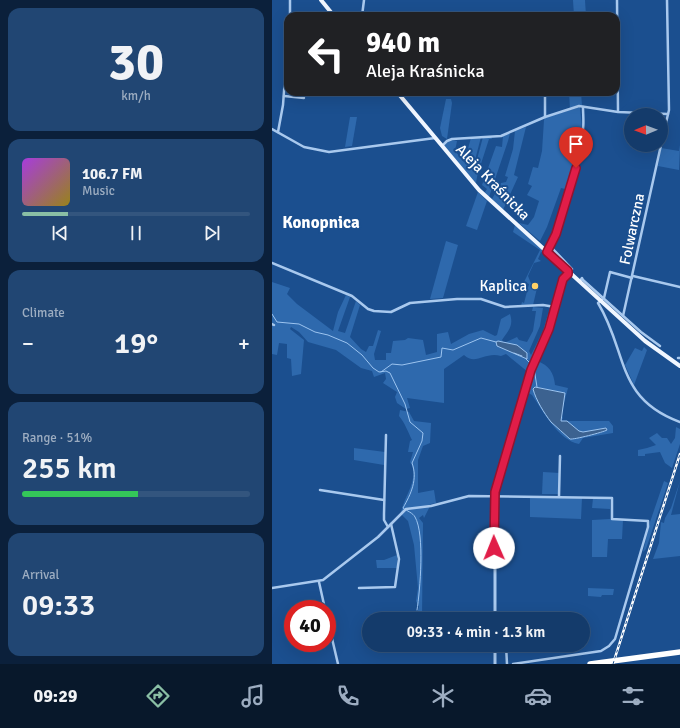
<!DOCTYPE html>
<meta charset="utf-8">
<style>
body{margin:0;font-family:Signika,sans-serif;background:#214673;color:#f1f3f6;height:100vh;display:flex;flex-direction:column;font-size:15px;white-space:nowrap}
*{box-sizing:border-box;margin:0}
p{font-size:13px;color:#9dadc1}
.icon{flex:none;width:22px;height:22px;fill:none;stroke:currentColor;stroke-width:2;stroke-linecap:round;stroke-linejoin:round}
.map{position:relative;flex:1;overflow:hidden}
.sheet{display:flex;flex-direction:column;gap:8px;padding:8px;background:#0b203b;width:272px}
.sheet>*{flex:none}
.hud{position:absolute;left:12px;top:12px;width:336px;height:84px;border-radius:12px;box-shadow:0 4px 16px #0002,0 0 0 1px #33557e;background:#202124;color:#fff;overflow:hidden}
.needle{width:26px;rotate:269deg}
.buttons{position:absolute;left:352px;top:108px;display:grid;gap:8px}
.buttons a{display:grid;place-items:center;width:44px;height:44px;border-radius:50%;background:#143b6b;box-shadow:0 4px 16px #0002,0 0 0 1px #33557e;font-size:20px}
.speed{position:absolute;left:12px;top:600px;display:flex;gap:8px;font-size:20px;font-weight:700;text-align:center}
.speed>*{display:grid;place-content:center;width:52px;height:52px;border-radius:50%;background:#143b6b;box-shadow:0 4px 16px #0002,0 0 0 1px #33557e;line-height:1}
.speed .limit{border:6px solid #d22;background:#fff;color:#111}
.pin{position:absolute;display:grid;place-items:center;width:34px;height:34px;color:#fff;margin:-41px -17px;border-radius:50% 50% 50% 0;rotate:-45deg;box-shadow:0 0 4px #0007}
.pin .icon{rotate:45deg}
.me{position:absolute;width:44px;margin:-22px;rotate:359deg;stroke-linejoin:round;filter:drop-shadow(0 0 3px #0008)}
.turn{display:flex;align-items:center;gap:14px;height:84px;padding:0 16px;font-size:18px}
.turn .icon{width:52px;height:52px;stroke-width:2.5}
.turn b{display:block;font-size:28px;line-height:34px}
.big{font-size:30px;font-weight:600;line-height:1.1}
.sheet .tile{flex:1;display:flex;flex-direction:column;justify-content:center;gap:6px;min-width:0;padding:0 14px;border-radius:12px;background:#214673}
.sheet .dial{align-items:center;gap:0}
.dial b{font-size:52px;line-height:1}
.song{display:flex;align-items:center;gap:12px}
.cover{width:48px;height:48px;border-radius:6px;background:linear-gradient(135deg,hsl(280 70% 55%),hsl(50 70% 35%))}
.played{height:4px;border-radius:2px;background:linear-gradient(90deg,#8abfa5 20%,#33557e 20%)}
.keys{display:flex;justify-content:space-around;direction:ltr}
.heat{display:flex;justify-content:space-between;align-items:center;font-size:22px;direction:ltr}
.charge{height:6px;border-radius:3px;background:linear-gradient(90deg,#34c759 51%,#33557e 0)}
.trip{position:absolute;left:90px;top:612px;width:228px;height:40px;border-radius:20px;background:#143b6b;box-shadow:0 4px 16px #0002,0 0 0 1px #33557e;font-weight:600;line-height:40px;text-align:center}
.menu{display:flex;height:64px;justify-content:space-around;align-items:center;background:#08182b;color:#9dadc1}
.menu .icon{width:28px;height:28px}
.menu .current{color:#8abfa5}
.menu b{font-size:18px;color:#f1f3f6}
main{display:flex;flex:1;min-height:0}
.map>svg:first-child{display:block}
.green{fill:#2e69ad}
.water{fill:#3c6290;stroke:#9cc4f0}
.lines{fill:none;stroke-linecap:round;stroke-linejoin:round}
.stream{stroke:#9cc4f0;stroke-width:1}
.minor{stroke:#a9c9ee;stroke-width:2.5}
.tertiary{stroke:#a9c9ee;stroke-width:3}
.primary{stroke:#f0f6ff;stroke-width:4}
.motorway{stroke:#fff;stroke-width:5.5}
.rail-casing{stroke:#fff;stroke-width:2.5}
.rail{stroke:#1b4f8f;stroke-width:1;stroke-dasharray:3;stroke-linecap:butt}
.route-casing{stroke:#92132f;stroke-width:10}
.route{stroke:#e11d48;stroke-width:7}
.poi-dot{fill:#ffd166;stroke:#1b4f8f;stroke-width:1.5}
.labels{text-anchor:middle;stroke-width:4;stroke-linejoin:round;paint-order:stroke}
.street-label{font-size:15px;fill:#fff;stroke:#1b4f8f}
.poi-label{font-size:15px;fill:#fff;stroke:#1b4f8f;text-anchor:end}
.quarter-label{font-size:17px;font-weight:bold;fill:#fff;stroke:#1b4f8f}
</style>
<main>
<section class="sheet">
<div class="tile dial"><b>30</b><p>km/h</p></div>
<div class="tile">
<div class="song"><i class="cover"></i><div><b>106.7 FM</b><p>Music</p></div></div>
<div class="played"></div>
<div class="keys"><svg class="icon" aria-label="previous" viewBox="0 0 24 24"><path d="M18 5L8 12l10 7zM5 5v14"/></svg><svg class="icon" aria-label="pause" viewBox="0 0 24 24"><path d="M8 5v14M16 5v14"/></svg><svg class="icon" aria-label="next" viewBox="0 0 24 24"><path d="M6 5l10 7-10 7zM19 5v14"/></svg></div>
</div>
<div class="tile"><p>Climate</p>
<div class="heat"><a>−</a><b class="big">19°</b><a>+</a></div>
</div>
<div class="tile"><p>Range · 51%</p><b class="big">255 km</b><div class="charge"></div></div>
<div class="tile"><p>Arrival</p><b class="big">09:33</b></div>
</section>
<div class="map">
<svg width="408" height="664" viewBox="0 0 408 664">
<rect width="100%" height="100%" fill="#1b4f8f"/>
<!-- green -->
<g class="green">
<polygon points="301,0 313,0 314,16 302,16"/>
<polygon points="297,92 309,92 310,106 298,109"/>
<polygon points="174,99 179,99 180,103 175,139 170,136 168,128"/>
<polygon points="308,107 310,129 297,190 289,188 275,227 268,241 247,223 256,225 262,217 267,201 255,195 260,186 256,184 261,167 266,168 270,151 272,120 273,118"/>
<polygon points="78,117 85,117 80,146 73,147"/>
<polygon points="254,127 242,175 246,177 231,210 220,199 229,183 234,182 236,177 233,176 241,149 243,131"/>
<polygon points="238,133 236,141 217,197 213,192 215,189 210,185 224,146 230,147 231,136"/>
<polygon points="209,137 202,164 206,171 204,183 172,146 178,140 185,141 183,151 192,162 199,138"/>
<polygon points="211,137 219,137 220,139 217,139 207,170 204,163"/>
<polygon points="408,145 407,170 386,166 389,148 407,151"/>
<polygon points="206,192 215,201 205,230 194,226"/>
<polygon points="243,225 270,250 271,253 269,252 266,259 269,261 262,263 256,276 260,286 265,288 261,305 249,306 250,302 252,303 257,284 252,282 268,250 241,232"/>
<polygon points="174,241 186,245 171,298 158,299"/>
<path d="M0,282L18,288L15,294L25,304L61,331L66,312L74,295L78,297L66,331L73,333L84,301L88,305L78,337L89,349L94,352L97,346H101L106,330L109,331L102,354L103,360H114V353H119L121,341L133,340L136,338L151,340L154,355L165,352V334L176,332L179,344L197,334L211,330L223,336L225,335L229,319L238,314C242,326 236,331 230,340L232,343L245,337L247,340L255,342L261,331L264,311H260L261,307L271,308L268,326L257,351L259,355L271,331L276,314L278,316V321L256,372L234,354L229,356C213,351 204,366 192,355L172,369V403L135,398L138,408L134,409L125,403L123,397L125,392L111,383L114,379L113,373L102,377L100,371L89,368L64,350L36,342L27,332L19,327L18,329L32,340L29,374L20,376L19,359L15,358V344L7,343L5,355L0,354Z"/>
<polygon points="372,347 375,350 362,385 353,365 363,348 370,351"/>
<path d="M265,361C277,365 282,373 283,385L296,388L289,414L291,418L289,421H337L341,426V433L311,438L307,444C286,440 271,411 260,395L255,392Z"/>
<path d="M128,410L137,412L142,421L159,423L158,443L151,446L146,460V493L162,490L164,503L159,504L152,518L151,515L147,518L151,523L150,619H143L147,607L144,601L146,588L142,545L136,521L129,514C130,498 149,479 138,462L141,452H136L138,441L140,440C136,432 133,423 127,416Z"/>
<polygon points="404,427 408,429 408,444 400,468 393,463 388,452 373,454 373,456 366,456 366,450 375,448 384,445 377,438 385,433 390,438 395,438 399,444 403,438"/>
<polygon points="82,448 113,452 112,465 82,460"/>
<polygon points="271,472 288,473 287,494 270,494"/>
<polygon points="392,481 396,483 374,549 371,552 378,522"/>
<polygon points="408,481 399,515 408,514 408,556 381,559 387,543 389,522 392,523 393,518 399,508"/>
<polygon points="264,496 265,498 310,498 309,519 258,517 258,497"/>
<polygon points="321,498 338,499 338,509 320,508"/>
<polygon points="338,519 351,520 350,539 336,539 335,557 320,557 320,520"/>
<polygon points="125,555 125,568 105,568 104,560 112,560"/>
<polygon points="316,588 342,589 341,595 330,595 329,597 316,596"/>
</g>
<!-- water -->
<g class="water">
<polygon points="226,341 245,345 255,353 255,359 225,346 224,342"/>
<path d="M263,387L293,393L289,421H295L307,431L311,432L334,428L335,430C332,432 301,440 298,439C292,433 285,428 279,422C272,413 264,400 261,389Z"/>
</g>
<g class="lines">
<!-- stream -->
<g class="stream">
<path d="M0,314L5,322L27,324L43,332L56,335L75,343L90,355L101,368L107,372L114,371L118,373L133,404L138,422L151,433L150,441L140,463C146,479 139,494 131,508C135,511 141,513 143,517C153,534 148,591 145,610"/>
<polyline points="242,353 250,356"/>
<polyline points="254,359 260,365"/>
<polyline points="262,368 265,387"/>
<polyline points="109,372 120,364 130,365 169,357 170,348 181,350 209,338 224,342"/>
</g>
<!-- minor -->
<g class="minor">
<polyline points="18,0 18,16"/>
<polyline points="345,0 346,111"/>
<polyline points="90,14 97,16"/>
<polyline points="90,16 92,0"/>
<polyline points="273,95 273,117"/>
<polyline points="12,96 32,98"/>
<polyline points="0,129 32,147 57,152 163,138"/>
<polyline points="6,132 11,105 16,37"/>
<polyline points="389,144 397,110 395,0"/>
<polyline points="170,146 175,141 180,139 229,136 273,117 307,106 346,112 396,114"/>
<polyline points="279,247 300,269"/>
<path d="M275,252C291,234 309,154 311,129C312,122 311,114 311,107"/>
<polyline points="0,263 80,296 96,309 102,311 119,312 138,303 185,299 209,299 233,307 271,305 283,307"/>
<polyline points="361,276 408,287"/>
<path d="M360,278L338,272L332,298L326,303C356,352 343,398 408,422"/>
<polyline points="308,281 310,278 311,280 369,332 388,346"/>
<polyline points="351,316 389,145"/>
<polyline points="0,324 2,325"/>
<polyline points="406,358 408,358"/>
<polyline points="114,435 112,514 112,520 116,527"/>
<polyline points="48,490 112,500"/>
<polyline points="287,496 288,456"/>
<polyline points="47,582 53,609"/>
<polyline points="0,588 51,580 106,537 134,509 159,506 197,496 340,498 340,519 376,521 376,527 343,639 337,646 329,651 241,664"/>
<polyline points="87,588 123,587 127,559 119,524"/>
<polyline points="55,617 66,664"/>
<polyline points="234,645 235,664"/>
</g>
<!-- tertiary -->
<g class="tertiary">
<polyline points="223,619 223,494 259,370 277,329 291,275 296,271"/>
<polyline points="223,645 223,664"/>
</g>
<!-- primary -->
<g class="primary">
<polyline points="49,0 62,16"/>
<polyline points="125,92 207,190 373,341 408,366"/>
</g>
<!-- motorway -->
<polyline class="motorway" points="318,664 408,652"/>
<defs>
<polyline id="rail" points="341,664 408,454"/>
</defs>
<!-- rail casing -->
<use href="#rail" class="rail-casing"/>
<!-- rail -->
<use href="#rail" class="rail"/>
</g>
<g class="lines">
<defs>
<polyline id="route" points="222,548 223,492 259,370 277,329 291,279 296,274 296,271 275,252 284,234 304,168"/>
</defs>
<!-- route casing -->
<use href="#route" class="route-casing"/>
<!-- route -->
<use href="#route" class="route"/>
</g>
<!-- markers -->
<circle class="poi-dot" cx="263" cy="286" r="4"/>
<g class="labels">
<!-- street labels -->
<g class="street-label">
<text transform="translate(221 182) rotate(46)" y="5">Aleja Kraśnicka</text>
<text transform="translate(360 229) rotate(-78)" y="5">Folwarczna</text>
</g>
<!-- poi labels -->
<g class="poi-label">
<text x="255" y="291">Kaplica</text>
</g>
<!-- quarter labels -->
<g class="quarter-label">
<text x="49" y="228">Konopnica</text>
</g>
</g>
</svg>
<div class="buttons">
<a><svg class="needle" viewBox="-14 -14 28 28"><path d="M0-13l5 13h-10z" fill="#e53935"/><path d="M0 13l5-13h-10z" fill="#9dadc1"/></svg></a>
</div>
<div class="speed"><div class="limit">40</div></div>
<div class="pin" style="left:304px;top:168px;background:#d93025"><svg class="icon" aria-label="arrive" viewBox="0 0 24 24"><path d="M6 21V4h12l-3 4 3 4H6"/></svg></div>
<svg class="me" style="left:222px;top:548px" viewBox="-20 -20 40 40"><circle r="19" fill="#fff"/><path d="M0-13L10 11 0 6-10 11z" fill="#e11d48"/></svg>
<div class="trip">09:33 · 4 min · 1.3 km</div>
<div class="hud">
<div class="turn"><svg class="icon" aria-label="left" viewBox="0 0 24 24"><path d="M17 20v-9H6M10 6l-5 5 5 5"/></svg><div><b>940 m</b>Aleja Kraśnicka</div></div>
</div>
</div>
</main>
<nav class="menu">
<b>09:29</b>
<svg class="icon current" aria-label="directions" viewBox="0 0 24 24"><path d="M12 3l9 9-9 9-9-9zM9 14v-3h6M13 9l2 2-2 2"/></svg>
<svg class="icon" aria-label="music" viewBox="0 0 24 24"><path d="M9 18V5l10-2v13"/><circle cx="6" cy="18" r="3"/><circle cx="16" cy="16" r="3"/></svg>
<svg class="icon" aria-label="phone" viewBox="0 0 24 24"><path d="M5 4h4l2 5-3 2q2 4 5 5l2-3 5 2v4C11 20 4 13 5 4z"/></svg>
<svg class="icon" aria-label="climate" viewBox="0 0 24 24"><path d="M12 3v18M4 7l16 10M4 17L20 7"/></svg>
<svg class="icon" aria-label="car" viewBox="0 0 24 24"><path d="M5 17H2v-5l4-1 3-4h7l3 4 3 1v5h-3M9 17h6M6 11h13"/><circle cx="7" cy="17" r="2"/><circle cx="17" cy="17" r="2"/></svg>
<svg class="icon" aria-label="filters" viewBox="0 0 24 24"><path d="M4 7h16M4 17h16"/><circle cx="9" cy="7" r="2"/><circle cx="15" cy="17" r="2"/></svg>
</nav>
